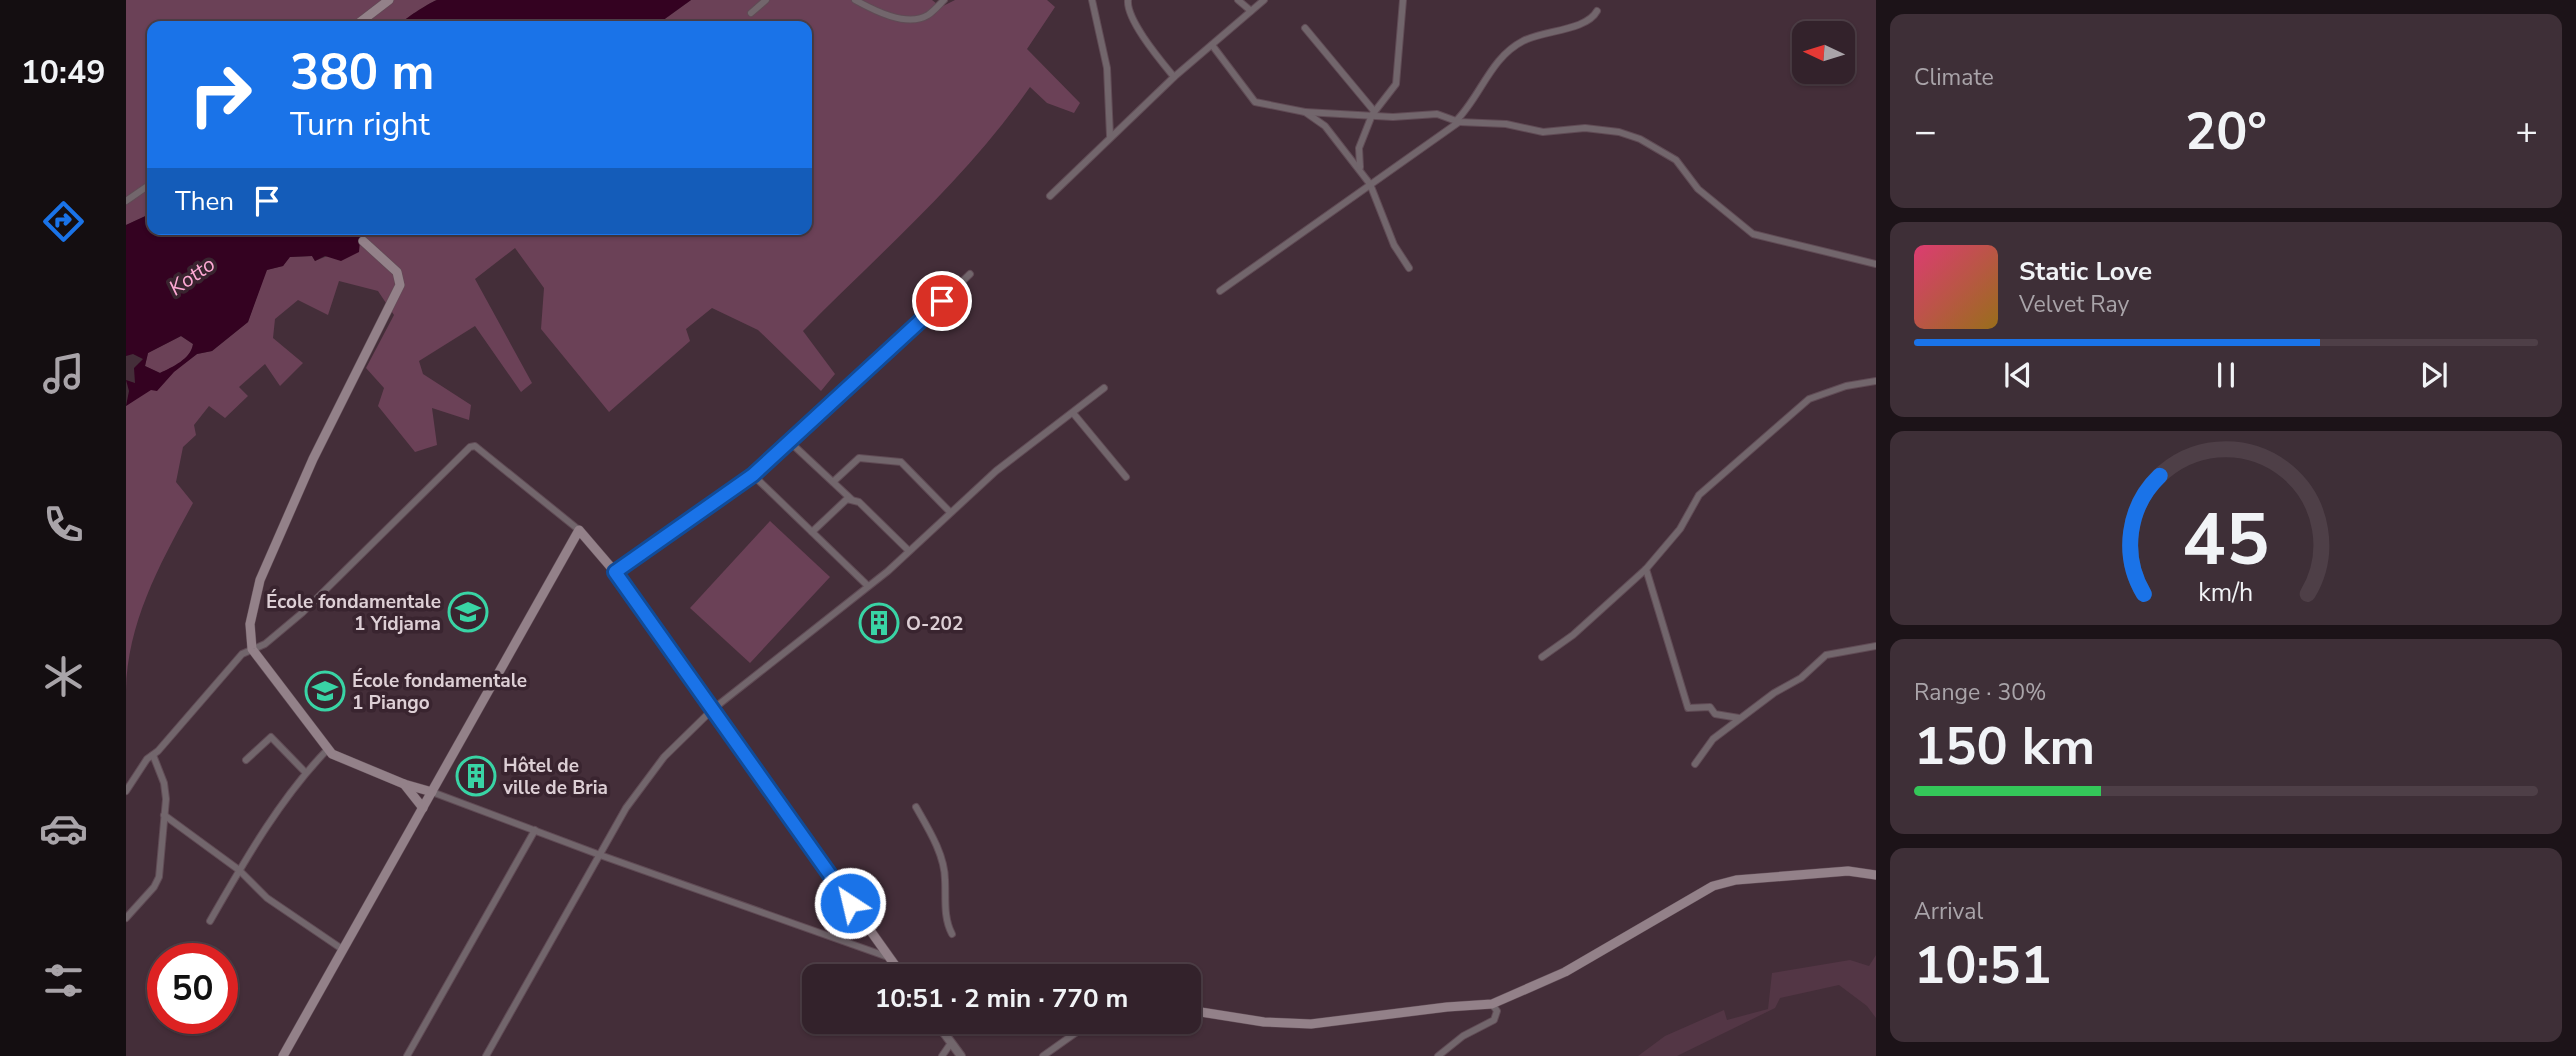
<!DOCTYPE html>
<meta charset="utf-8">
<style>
body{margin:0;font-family:"Nunito Sans",sans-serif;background:#3e2f37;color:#f1f3f6;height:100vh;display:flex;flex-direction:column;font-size:26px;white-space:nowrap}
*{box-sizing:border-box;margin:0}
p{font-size:23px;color:#a9a4a9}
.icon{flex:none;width:38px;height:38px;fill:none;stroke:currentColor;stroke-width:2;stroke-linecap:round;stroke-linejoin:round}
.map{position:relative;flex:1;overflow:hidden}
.sheet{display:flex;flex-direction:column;gap:14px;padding:14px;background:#1c1318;width:700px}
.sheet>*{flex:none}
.guide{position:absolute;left:21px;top:21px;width:665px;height:214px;border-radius:14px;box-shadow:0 2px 5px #0004,0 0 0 2px #4e3f47;background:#1a73e8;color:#fff;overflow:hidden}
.needle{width:46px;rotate:274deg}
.tools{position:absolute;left:1666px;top:21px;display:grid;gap:14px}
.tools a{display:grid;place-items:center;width:63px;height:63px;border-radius:14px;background:#33222b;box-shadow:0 2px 5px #0004,0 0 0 2px #4e3f47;font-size:35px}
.speed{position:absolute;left:21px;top:943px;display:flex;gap:14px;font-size:35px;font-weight:700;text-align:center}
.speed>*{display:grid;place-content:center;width:91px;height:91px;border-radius:50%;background:#33222b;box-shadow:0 2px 5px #0004,0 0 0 2px #4e3f47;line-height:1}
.speed .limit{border:10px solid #d22;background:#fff;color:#111}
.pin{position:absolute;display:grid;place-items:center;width:60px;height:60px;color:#fff;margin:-30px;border:4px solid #fff;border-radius:50%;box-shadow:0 2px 7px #0007}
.me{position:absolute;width:77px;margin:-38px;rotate:325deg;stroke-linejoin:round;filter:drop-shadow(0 0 5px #0008)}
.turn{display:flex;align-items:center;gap:24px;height:147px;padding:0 28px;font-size:32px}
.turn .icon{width:91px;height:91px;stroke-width:2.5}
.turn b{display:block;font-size:49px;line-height:60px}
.then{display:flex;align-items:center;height:66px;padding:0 28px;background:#0003;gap:14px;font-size:26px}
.big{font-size:52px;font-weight:700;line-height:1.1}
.sheet .widget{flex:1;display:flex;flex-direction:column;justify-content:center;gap:10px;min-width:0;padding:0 24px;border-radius:14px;background:#3e2f37}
.sheet .dial{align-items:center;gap:0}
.dial svg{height:182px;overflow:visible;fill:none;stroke:#4e3f47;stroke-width:7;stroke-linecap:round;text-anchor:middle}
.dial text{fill:#f1f3f6;stroke:none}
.song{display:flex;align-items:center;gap:21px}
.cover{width:84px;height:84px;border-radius:10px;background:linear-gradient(135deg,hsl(340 70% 55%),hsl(40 70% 35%))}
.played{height:7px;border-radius:4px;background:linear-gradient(90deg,#1a73e8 65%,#4e3f47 65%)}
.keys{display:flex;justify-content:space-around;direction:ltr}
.heat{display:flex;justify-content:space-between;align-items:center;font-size:38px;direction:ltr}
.charge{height:10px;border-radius:5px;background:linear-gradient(90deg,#34c759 30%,#4e3f47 0)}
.trip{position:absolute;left:676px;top:964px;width:399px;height:70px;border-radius:14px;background:#33222b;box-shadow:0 2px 5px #0004,0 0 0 2px #4e3f47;font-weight:700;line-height:70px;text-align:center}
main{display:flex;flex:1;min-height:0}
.tabs{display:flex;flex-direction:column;width:126px;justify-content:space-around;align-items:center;background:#140e11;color:#a9a4a9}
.tabs .icon{width:49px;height:49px}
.tabs .on{color:#1a73e8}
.tabs b{font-size:32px;color:#f1f3f6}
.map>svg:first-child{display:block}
.built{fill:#533645}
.green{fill:#6b4157}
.water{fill:#340221;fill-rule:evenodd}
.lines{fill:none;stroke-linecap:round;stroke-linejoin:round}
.ferry{stroke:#fda9d4;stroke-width:2;stroke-dasharray:9 7;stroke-linecap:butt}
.minor-casing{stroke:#604b55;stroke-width:8}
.tertiary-casing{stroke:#604b55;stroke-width:10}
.secondary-casing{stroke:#604b55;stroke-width:10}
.minor{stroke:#72666c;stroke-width:6}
.tertiary{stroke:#72666c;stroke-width:8}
.secondary{stroke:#938189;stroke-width:9}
.route-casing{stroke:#114b97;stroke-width:18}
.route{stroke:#1a73e8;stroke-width:12}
.labels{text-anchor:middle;stroke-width:7;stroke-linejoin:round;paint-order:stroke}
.poi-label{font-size:19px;font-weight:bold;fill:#ddcfd5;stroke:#39242f;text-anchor:start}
.water-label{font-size:21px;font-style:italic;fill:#fda9d4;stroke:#39242f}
</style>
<main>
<nav class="tabs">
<b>10:49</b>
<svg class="icon on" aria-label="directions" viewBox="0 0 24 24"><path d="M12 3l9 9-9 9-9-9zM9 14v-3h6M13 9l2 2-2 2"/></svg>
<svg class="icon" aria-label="music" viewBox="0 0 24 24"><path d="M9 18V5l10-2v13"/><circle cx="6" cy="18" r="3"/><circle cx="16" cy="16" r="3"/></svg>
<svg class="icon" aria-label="phone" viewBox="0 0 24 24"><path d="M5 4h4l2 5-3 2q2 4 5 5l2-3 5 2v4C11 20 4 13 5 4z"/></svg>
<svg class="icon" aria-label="climate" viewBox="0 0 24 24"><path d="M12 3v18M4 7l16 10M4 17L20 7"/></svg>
<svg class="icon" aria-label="car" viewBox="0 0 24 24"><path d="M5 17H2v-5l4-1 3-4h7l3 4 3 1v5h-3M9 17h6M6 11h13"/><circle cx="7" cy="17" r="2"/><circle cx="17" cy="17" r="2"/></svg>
<svg class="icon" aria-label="filters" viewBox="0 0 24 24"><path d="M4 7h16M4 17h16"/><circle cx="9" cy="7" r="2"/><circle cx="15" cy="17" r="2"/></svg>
</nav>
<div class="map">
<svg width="1750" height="1056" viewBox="0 0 1750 1056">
<rect width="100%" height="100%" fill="#442e39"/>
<!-- built -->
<polygon class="built" points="1750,955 1750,1018 1741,1006 1713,985 1654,998 1649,1008 1551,1056 1512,1056 1539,1036 1598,1010 1601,1020 1642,1009 1646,973 1724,960 1743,966"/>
<!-- green -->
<g class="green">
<path d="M0,0H311C301,4 278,19 272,26H26V213L0,225Z"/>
<path d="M565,0H806L815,7L829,0H921L929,7L901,49L954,103L948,113L921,103L904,87C840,179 755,252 677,331L709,374L695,391L632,330L586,308L560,329L564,341L483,412L415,329L418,288L389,248L349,279L406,383L395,392L349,326L293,361L297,374L345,405L343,420L306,408L311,445L289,452L252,406L258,388L240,368L268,315L252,291L213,281L202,315L172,300L149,319L147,338L177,363L154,386L139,364L113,387L122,396L99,418L83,406L68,425L70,435L57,447L50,482L67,503C35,562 1,622 0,691V406L71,354L86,351L122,322L140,270L157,266L163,257L186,256L189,261C208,252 229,252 240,229H681V26H529Z"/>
<path d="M55,336L67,344C65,360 46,368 34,373L19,366L22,353Z"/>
<polygon points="644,521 704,577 624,663 564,608"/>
</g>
<!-- water -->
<g class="water">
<path d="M311,0H565L529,26H272C278,19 301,4 311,0Z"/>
<path d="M26,213V229H240L234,241L233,252L215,261L199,256L189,261L186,256L164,257L157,266L141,270L122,322L86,351L71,354L48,372L31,391L25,390L0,406L3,391L0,380L9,383L8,368L17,359L7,354L0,356V225ZM55,336L67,344C65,359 46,367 34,373L19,366L22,353Z"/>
</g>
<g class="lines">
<!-- ferry -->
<polyline class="ferry" points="236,229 237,236"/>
<defs>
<g id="minor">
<path d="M729,0C747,10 781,28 802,15C808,11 813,5 818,0"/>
<polyline points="966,0 981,68 984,136"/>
<path d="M1002,0C1000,20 1035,61 1048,77"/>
<polyline points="1112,0 1125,11"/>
<polyline points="625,13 640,0"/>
<polyline points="1179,28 1248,111"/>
<polyline points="1086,45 1129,102 1179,112 1199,126 1244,184 1268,245 1283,268"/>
<polyline points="1179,112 1267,117 1311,114 1333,122 1380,124 1417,132 1459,128 1493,132 1514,139 1550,160 1572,189 1627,234 1750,264"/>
<path d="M1330,121C1355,96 1364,58 1397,41C1418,30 1460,31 1471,11"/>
<polyline points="1234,167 1233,148 1246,115 1270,84 1277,0"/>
<polyline points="924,196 1048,77 1138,0"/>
<polyline points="0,201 26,183"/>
<polyline points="1094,291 1333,122"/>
<polyline points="947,413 1000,477"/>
<polyline points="665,443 725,499"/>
<polyline points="627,475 742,586"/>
<polyline points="707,482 733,458 775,462 824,512"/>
<polyline points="686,532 721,499 733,502 783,551"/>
<polyline points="1520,569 1562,708 1584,707 1589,714 1613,718"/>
<polyline points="489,572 627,475 734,379 844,274"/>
<polyline points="1416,657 1447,635 1520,569 1554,529 1573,495 1683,399 1720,386 1750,381"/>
<polyline points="120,760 145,737 179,772"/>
<polyline points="1569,764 1587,739 1648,693 1675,678 1700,655 1750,646"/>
<polyline points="0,791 21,759 32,751 116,654 139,644 176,613 344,447 349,446 453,530"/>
<polyline points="306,792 474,855 762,957"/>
<path d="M790,807C802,828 819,855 819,880C820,898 817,917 826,934"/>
<polyline points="38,815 113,870 141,898 216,949"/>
<polyline points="0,918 28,887 33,877 40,799 38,783 27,755"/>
<path d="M84,921C118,862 154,798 202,749"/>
<polyline points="281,1056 409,830"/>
<polyline points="360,1056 500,808 538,757 587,709 762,571 870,471 978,388"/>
<polyline points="816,1056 825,1043"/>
<polyline points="917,1056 965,1022"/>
<polyline points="1312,1056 1337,1036 1368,1020 1371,1011 1366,1004"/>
</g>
<g id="tertiary">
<polyline points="771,968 777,976"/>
<polyline points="810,1022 835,1056"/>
</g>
<g id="secondary">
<polyline points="229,26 263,0"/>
<polyline points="237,241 271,272 274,285 187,459 134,580 124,624 126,649 206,754 278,784 306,792"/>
<polyline points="278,784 297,808"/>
<polyline points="1062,1010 1138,1022 1185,1024 1321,1007 1366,1004 1439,972 1587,886 1610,880 1722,871 1750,875"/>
<polyline points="157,1056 453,530 489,572 771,968 821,976"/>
</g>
</defs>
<!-- minor casing -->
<use href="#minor" class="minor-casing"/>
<!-- tertiary casing -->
<use href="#tertiary" class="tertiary-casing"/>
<!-- secondary casing -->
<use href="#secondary" class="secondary-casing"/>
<!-- minor -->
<use href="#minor" class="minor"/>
<!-- tertiary -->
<use href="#tertiary" class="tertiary"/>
<!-- secondary -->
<use href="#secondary" class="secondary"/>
</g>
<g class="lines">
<defs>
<polyline id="route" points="724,903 489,572 627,475 816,301"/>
</defs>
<!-- route casing -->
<use href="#route" class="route-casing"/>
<!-- route -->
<use href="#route" class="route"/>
</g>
<!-- icons -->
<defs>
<symbol id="school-ring" viewBox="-11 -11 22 22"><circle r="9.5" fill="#39242f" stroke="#39d4a5" stroke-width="1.5"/><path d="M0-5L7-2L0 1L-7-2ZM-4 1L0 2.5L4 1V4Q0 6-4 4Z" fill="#39d4a5"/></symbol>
<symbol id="building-ring" viewBox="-11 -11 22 22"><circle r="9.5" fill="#39242f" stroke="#39d4a5" stroke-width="1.5"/><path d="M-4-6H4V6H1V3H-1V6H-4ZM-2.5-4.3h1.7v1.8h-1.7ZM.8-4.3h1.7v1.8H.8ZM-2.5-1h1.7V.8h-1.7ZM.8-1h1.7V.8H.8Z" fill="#39d4a5"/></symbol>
</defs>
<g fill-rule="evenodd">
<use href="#school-ring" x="320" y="590" width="44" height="44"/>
<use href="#building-ring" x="731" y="601" width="44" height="44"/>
<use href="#school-ring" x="177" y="669" width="44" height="44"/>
<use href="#building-ring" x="328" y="754" width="44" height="44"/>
</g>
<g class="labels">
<!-- poi labels -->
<g class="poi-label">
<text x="315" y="608" text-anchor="end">École fondamentale<tspan x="315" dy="22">1 Yidjama</tspan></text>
<text x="780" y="630">O-202</text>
<text x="226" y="687">École fondamentale<tspan x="226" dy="22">1 Piango</tspan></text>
<text x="377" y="772">Hôtel de<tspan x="377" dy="22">ville de Bria</tspan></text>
</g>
<!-- water labels -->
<g class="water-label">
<text transform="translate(66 276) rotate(-35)" y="7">Kotto</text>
</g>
</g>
</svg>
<div class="tools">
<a><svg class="needle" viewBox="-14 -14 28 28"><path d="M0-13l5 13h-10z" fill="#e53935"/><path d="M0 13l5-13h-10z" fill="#a9a4a9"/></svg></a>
</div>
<div class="speed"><div class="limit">50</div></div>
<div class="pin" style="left:816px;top:301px;background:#d93025"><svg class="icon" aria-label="arrive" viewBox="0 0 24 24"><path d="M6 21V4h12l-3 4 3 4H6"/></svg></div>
<svg class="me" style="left:724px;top:903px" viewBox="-20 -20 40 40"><circle r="17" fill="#1a73e8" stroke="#fff" stroke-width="3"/><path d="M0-11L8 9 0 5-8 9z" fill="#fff"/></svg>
<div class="trip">10:51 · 2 min · 770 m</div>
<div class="guide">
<div class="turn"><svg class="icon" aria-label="right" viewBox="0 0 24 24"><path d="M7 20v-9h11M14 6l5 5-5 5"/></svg><div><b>380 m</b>Turn right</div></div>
<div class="then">Then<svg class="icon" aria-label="arrive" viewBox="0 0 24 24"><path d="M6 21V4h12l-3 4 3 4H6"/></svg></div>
</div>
</div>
<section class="sheet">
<div class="widget"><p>Climate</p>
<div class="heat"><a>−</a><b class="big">20°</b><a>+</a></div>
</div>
<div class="widget">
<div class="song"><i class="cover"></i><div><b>Static Love</b><p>Velvet Ray</p></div></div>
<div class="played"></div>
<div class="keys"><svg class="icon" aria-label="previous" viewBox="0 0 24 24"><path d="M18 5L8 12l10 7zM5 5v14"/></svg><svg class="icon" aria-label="pause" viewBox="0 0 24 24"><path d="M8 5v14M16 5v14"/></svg><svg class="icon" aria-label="next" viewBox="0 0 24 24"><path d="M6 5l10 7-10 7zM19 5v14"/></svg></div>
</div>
<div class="widget dial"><svg viewBox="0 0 100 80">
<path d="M14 69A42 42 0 1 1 86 69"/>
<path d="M14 69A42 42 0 0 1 21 17" stroke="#1a73e8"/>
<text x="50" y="56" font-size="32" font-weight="700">45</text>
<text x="50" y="72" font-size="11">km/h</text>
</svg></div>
<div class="widget"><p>Range · 30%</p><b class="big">150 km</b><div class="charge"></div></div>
<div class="widget"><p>Arrival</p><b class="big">10:51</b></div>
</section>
</main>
